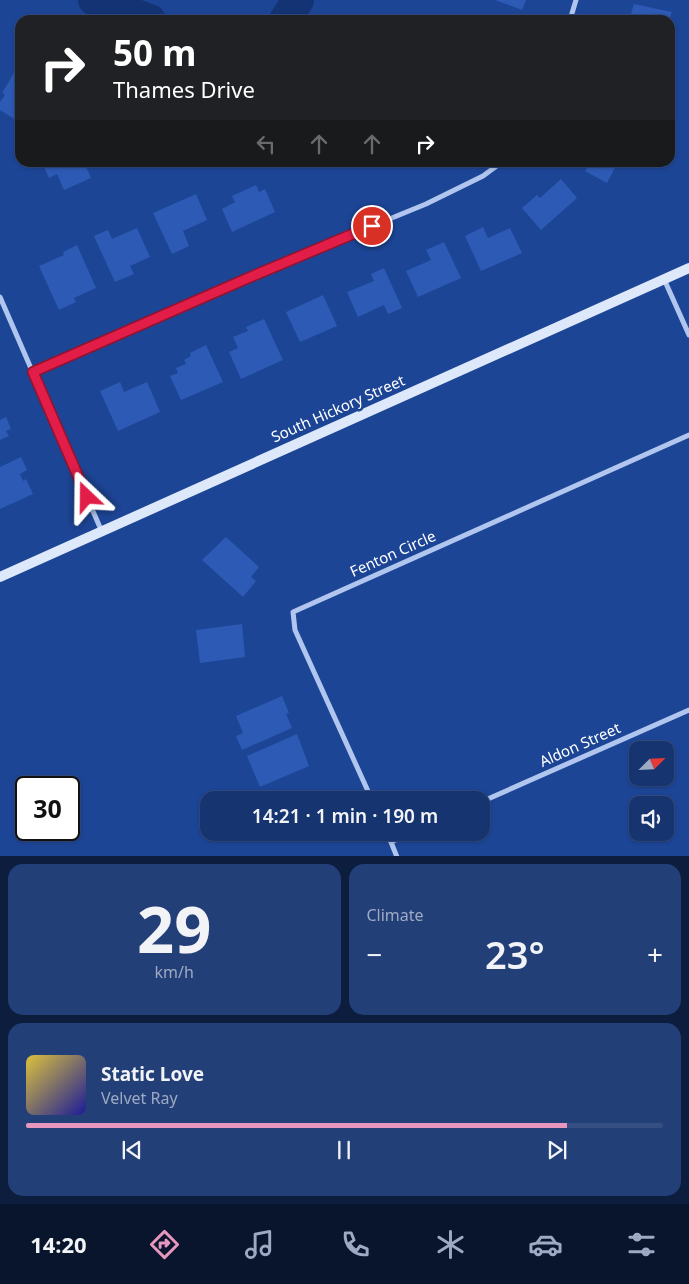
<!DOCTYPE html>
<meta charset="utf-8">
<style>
body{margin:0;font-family:"Noto Sans",sans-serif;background:#233f78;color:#f1f3f6;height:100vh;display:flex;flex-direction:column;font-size:19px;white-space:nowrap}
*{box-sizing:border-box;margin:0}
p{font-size:16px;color:#9eaac3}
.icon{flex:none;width:28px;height:28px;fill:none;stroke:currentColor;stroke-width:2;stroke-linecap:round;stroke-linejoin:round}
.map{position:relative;height:856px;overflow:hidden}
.details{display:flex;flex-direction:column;gap:8px;padding:8px;background:#0c1d3e;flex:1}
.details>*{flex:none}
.guide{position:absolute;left:15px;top:15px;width:660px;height:152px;border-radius:15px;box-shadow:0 1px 4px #0004,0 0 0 1px #354f83;background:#202124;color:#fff;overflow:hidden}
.needle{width:32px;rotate:66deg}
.controls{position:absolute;left:629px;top:741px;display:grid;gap:10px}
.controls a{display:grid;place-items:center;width:45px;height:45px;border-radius:10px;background:#163470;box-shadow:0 1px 4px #0004,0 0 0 1px #354f83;font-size:25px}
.speed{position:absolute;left:15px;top:776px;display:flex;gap:10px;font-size:25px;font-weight:700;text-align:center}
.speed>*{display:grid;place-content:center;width:65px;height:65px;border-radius:50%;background:#163470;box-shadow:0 1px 4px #0004,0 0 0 1px #354f83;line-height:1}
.speed .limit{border:2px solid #111;border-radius:8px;background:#fff;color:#111}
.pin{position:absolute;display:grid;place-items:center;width:42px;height:42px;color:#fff;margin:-21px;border:2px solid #fff;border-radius:50%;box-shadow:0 1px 5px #0007}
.me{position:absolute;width:55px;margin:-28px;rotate:337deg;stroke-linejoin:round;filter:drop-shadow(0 0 4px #0008)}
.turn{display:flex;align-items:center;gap:18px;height:105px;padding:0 15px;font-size:22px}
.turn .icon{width:65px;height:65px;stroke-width:2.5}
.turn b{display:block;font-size:35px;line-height:42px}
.lanes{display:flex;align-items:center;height:48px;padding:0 15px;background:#0003;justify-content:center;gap:25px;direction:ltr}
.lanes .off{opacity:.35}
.big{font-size:38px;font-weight:600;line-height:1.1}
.details .tile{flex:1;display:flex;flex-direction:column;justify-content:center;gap:8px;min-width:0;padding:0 18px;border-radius:15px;background:#233f78}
.details .dial{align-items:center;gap:0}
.dial b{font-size:65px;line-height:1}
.song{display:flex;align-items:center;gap:15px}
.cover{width:60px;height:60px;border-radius:8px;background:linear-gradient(135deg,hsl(50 70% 55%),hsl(240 70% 35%))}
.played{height:5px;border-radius:2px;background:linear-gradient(90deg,#e797bd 85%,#354f83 85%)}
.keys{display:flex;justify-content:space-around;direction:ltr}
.heat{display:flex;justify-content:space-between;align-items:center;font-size:28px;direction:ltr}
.details .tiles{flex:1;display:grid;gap:8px;grid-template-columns:1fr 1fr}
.tile:last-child{grid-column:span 2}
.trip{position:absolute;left:200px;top:791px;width:290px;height:50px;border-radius:15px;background:#163470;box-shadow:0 1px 4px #0004,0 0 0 1px #354f83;font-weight:600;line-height:50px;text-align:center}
.tab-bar{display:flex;height:80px;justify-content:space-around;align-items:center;background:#09152d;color:#9eaac3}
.tab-bar .icon{width:35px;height:35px}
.tab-bar .on{color:#e797bd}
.tab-bar b{font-size:22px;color:#f1f3f6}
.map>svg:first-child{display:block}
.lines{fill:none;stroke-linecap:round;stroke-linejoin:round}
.river{stroke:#143374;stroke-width:32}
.building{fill:#2d5ab4}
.street{stroke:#b1c6ef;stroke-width:5}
.secondary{stroke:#dee8fb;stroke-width:10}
.route-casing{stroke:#92132f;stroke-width:12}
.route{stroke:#e11d48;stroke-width:9}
.labels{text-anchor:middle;stroke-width:5;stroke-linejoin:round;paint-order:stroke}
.street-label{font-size:15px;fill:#fff;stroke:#1d4596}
</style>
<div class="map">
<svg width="689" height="857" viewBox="0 0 689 857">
<rect width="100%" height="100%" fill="#1d4596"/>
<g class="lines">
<!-- river -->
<g class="river">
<polyline points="94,0 150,20"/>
<polyline points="285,20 298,0"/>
</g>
</g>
<!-- building -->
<g class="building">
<polygon points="495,0 526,0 522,10"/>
<polygon points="634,4 672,12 669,20 629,20"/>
<polygon points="14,73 20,77 20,115 16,120 0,110 0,102 5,95 2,93"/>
<polygon points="42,162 84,162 91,178 64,190 57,174 49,178"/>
<polygon points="584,162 618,162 607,183 585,171 589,165"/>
<polygon points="561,179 577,198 541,230 522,208 537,195 540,198"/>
<polygon points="256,185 259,192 265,189 275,212 232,232 222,209 235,202 232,196"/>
<polygon points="196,194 207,220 183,231 189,246 172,254 153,213"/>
<polygon points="483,227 488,238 510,228 522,253 481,271 465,236"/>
<polygon points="137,228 150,257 130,266 134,274 115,282 94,236 108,230 112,239"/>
<polygon points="444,242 461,278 418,297 406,271 431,260 426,250"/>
<polygon points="77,245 96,288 74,298 76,302 59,310 39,266 64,255 63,252"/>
<polygon points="384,268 402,308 388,314 384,305 358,317 347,292 374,281 371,274"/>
<polygon points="323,295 337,326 300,342 286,312"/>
<polygon points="264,319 283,360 241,379 229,352 238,348 233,337 248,331 246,327"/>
<polygon points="206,345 223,382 181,400 170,376 178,373 176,368 186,364 184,360 191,356 190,353"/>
<polygon points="120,382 124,392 147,382 160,412 118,431 100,391"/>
<polygon points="6,417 11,429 6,431 9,436 0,440 0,420"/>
<polygon points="21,457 27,470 20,474 23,481 26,479 33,494 0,509 0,467"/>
<polygon points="226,537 259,567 251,577 256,581 243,597 202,560"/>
<polygon points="242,624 245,657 200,663 196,630"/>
<polygon points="282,696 289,713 286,714 292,728 242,750 236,736 243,733 236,716"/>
<polygon points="297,734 309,766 260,787 247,756"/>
</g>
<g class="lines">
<!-- street -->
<g class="street">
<polyline points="570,20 576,0"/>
<polyline points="664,279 689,335"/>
<polyline points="0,297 102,532"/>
<polyline points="33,372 248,277 426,204 483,176 502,162"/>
<polyline points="372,800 295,630 293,612 689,435"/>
<polyline points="481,802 689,710"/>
<polyline points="387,832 397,857"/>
<polyline points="391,842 412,832"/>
</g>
<!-- secondary -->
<polyline class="secondary" points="0,577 689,268"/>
</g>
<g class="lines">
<defs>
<polyline id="route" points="87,497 33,372 248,278 372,226"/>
</defs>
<!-- route casing -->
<use href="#route" class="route-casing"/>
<!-- route -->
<use href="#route" class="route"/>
</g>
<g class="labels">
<!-- street labels -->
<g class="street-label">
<text transform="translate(338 409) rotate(-24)" y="5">South Hickory Street</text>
<text transform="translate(393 554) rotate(-24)" y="5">Fenton Circle</text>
<text transform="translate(580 745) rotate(-24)" y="5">Aldon Street</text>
</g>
</g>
</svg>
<div class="controls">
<a><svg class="needle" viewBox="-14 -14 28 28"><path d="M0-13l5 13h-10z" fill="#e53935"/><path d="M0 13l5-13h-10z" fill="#9eaac3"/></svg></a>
<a><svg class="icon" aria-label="sound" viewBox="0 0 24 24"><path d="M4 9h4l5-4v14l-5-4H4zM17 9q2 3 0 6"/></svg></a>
</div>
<div class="speed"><div class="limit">30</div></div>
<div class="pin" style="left:372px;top:226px;background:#d93025"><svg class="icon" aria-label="arrive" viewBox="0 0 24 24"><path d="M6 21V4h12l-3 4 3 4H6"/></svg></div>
<svg class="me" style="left:87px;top:497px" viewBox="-20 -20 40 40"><path d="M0-17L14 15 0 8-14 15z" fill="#e11d48" stroke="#fff" stroke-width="4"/></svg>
<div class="trip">14:21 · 1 min · 190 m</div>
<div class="guide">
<div class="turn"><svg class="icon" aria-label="right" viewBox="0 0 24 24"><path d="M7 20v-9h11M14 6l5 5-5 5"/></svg><div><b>50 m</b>Thames Drive</div></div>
<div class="lanes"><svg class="icon off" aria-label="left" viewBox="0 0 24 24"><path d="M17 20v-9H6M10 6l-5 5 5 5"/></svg><svg class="icon off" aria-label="ahead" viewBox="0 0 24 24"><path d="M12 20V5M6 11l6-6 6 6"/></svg><svg class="icon off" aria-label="ahead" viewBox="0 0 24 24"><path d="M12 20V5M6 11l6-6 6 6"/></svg><svg class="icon" aria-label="right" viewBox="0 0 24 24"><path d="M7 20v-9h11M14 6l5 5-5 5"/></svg></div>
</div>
</div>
<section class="details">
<div class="tiles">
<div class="tile dial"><b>29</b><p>km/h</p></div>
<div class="tile"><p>Climate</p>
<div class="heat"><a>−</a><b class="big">23°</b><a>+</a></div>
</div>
<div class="tile">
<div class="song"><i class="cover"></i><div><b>Static Love</b><p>Velvet Ray</p></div></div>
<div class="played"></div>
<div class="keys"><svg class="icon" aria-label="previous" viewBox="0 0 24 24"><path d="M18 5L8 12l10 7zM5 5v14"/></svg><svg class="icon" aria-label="pause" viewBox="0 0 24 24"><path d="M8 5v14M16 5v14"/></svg><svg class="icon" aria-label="next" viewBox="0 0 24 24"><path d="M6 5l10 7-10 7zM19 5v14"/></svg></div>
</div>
</div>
</section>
<nav class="tab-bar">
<b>14:20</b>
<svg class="icon on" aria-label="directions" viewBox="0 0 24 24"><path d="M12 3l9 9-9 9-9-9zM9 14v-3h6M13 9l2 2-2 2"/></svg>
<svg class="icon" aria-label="music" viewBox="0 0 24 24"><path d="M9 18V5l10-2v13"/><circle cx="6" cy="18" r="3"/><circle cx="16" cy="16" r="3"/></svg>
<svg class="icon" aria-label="phone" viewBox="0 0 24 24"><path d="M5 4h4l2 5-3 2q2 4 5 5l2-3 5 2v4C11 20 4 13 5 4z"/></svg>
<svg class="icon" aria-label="climate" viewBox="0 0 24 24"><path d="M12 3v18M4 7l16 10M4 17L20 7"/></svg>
<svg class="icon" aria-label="car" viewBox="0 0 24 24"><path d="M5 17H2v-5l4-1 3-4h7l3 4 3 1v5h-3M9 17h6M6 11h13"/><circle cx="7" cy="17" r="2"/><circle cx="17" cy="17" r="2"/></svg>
<svg class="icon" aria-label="filters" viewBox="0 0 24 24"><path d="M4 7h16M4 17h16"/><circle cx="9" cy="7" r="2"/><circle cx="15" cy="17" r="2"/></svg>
</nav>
